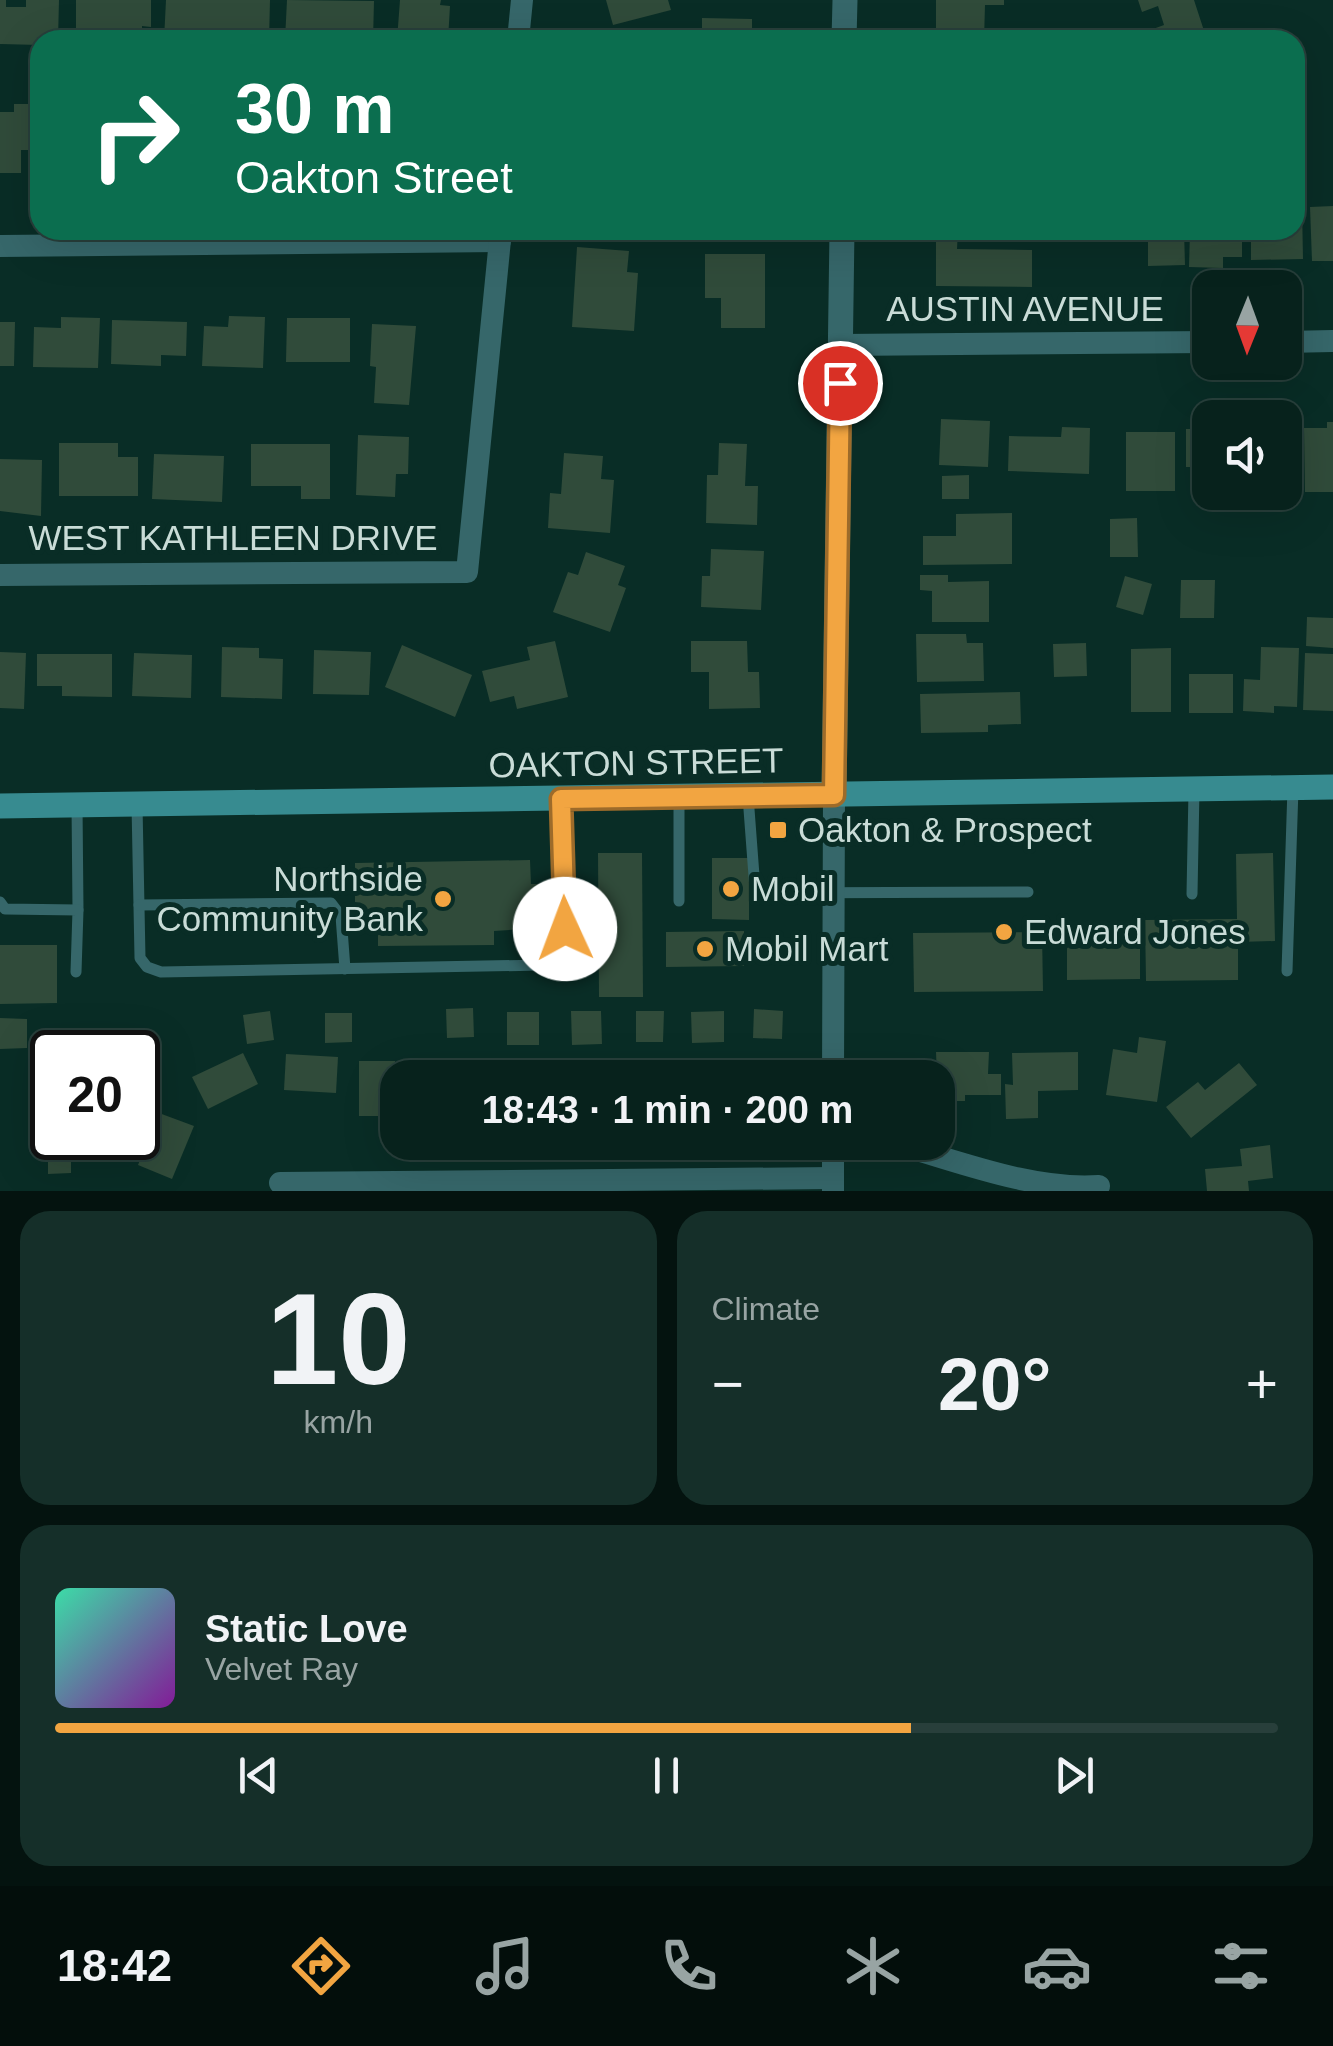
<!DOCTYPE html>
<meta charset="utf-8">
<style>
body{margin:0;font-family:Helvetica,sans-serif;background:#152f29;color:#f1f3f6;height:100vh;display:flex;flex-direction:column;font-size:38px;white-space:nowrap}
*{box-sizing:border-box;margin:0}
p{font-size:32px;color:#98a4a3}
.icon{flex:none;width:55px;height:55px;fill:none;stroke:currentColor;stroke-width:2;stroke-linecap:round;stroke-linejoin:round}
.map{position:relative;height:1191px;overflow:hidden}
.drawer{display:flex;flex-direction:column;gap:20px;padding:20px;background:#04130f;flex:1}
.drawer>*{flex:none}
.guide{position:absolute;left:30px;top:30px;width:1275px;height:210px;border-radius:30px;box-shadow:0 10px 40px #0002,0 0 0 2px #283f3b;background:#0b6e4f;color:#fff;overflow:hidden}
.needle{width:65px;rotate:181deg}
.controls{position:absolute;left:1192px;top:270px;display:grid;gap:20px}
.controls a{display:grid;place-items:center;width:110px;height:110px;border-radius:20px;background:#07221c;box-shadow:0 10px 40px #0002,0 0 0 2px #283f3b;font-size:50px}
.speed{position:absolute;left:30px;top:1030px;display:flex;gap:20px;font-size:50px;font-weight:700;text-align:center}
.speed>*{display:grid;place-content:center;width:130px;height:130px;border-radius:50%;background:#07221c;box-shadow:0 10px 40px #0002,0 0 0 2px #283f3b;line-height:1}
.speed .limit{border:5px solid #111;border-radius:15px;background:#fff;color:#111}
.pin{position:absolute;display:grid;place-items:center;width:85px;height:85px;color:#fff;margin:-42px;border:5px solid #fff;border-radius:50%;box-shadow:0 2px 10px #0007}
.me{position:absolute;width:110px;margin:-55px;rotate:358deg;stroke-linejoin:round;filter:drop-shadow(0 0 8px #0008)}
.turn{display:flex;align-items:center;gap:35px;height:210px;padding:0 40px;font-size:45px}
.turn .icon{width:130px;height:130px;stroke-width:2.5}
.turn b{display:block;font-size:70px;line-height:85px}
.big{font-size:75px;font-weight:700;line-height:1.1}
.drawer .card{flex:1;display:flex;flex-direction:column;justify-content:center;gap:15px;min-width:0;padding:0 35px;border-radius:30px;background:#152f29}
.drawer .dial{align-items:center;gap:0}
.dial b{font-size:130px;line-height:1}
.song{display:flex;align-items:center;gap:30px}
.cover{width:120px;height:120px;border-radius:15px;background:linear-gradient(135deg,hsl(160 70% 55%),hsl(290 70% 35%))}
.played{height:10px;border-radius:5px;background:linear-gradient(90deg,#f2a541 70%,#283f3b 70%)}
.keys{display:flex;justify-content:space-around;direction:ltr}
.heat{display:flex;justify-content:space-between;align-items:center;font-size:55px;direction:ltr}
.drawer .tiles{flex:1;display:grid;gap:20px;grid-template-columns:1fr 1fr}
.card:last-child{grid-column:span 2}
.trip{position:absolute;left:380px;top:1060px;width:575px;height:100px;border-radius:30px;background:#07221c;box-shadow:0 10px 40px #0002,0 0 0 2px #283f3b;font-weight:700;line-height:100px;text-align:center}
.tab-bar{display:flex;height:160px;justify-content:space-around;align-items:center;background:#030e0b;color:#98a4a3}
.tab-bar .icon{width:70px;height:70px}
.tab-bar .on{color:#f2a541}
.tab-bar b{font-size:45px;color:#f1f3f6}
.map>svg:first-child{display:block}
.building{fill:#304b3a}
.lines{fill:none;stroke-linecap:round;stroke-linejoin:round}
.service{stroke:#36676a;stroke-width:11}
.minor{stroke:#36676a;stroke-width:22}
.tertiary{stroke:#36676a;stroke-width:25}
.secondary{stroke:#378b90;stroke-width:25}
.route-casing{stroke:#9d6b2a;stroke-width:25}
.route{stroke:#f2a541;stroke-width:18}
.poi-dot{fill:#f2a541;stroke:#092d26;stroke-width:4}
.labels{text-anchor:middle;stroke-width:10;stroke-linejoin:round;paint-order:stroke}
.street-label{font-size:35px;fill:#c9dcd7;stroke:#092d26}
.poi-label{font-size:35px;fill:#c9dcd7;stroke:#092d26;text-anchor:start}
</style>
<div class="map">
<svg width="1333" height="1191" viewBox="0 0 1333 1191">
<rect width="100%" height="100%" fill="#092d26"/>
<!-- building -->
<g class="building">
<polygon points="0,0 6,0 6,7 26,7 26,0 59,0 58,40 40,40 40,45 0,44"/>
<polygon points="76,0 151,0 151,27 142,26 142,40 104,40 104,32 76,32"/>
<polygon points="166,0 270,0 269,40 164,40"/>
<polygon points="287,0 374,1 373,40 285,40"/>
<polygon points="400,0 441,0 440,5 450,6 448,40 397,40"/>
<polygon points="606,0 668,0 671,10 613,25"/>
<polygon points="936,0 1004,0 1004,5 985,5 984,40 936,40"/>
<polygon points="1138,0 1194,0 1207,40 1157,40 1153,29 1164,25 1158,6 1142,12"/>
<polygon points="702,18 752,19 752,40 702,40"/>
<polygon points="14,104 40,104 40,150 21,150 21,173 0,173 0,112 14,112"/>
<polygon points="1295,206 1302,206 1303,259 1251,260 1251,230 1295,230"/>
<polygon points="1333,206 1333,261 1312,261 1310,207"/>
<polygon points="936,230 958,230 957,249 1032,250 1032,287 936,286"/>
<rect x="1047" y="230" width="54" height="7"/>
<polygon points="1106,230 1184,230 1185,265 1148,266 1148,241 1106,241"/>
<polygon points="1190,230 1242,230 1242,257 1223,257 1223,268 1189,267"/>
<polygon points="577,247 629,251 627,272 638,273 634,331 572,327"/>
<polygon points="705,254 765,254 765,328 721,328 721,298 705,298"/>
<polygon points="229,316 265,317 263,368 202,366 204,326 228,327"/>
<polygon points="61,317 100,318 98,368 33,367 34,327 61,328"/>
<polygon points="287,318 350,318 350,362 286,362"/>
<polygon points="112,320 187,322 186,356 161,355 161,366 111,364"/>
<polygon points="0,322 15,322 14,366 0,366"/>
<polygon points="372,324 416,326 409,405 374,403 376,367 370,366"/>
<polygon points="941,419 990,421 988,467 939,465"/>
<polygon points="1327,422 1333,422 1333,492 1305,492 1304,428 1327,428"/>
<polygon points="1285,424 1298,424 1298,496 1282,496 1283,504 1247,504 1246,492 1285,492"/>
<polygon points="1062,427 1090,428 1089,474 1008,471 1009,436 1061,437"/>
<rect x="1186" y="429" width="24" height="38"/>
<rect x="1126" y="432" width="49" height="59"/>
<polygon points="358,435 409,437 408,474 396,474 395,497 356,495"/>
<polygon points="59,443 118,443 118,457 138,457 138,496 59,496"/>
<polygon points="719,443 747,444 745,486 758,486 757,525 706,523 707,475 718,475"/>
<polygon points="251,444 330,444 330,499 301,499 301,486 251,486"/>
<polygon points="564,453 603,456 601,479 614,480 610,533 548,528 550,493 561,494"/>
<polygon points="154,454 224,456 222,502 152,499"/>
<polygon points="0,459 42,460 41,516 0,511"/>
<polygon points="969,475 969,499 942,499 942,476"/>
<polygon points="1012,513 1012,564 923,565 923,536 956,536 956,514"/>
<polygon points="1137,518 1138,557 1110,557 1110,519"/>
<polygon points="711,549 764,551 761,610 701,607 702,576 710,576"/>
<polygon points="586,552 625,566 618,585 626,588 610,632 553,612 568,572 578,575"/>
<polygon points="920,575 948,575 948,582 989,581 989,622 932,622 932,591 920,590"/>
<polygon points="1125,576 1152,584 1143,615 1116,607"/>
<polygon points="1181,580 1215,580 1214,618 1180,618"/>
<polygon points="1307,617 1333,618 1333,648 1306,646"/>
<polygon points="916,634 966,634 967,643 983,643 984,681 917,682"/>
<polygon points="555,641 568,697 517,709 514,696 490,702 482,671 530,660 527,647"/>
<polygon points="691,641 747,641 748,672 759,672 760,708 709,709 709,672 691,672"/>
<polygon points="1086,643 1087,676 1054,677 1053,644"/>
<polygon points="402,645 472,675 455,717 385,687"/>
<polygon points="222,647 259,648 259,658 283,659 282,699 221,697"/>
<polygon points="1261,647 1299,648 1297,707 1274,706 1274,713 1243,711 1244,679 1260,680"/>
<polygon points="1171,648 1171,712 1131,712 1131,649"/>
<polygon points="314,650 371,652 369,695 313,694"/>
<polygon points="0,652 26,653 24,709 0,708"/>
<polygon points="134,653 192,655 191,698 132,696"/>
<polygon points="1305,653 1333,654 1333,711 1303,710"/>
<polygon points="37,654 112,654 112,697 62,696 62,686 37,686"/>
<rect x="1189" y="674" width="44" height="39"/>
<polygon points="1020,692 1021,724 988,725 988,732 921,733 920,694"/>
<polygon points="598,853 642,853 643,997 599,997"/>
<polygon points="1273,853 1275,941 1238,942 1238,980 1146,981 1145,920 1237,919 1236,854"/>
<polygon points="712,858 749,858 749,920 712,919"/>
<polygon points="530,860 531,884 573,884 573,926 494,931 494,945 378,946 378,933 362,933 361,914 355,914 355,863"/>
<polygon points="1140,926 1140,979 1067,980 1067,927"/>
<polygon points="744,931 744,966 666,967 666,932"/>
<polygon points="1042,932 1043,991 914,992 913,933"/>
<polygon points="0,945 57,945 57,1003 0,1004"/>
<polygon points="473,1008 474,1037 447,1038 446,1009"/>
<polygon points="754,1009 783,1011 782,1039 753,1038"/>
<polygon points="270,1011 274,1040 247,1044 243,1015"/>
<polygon points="571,1011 601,1011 602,1044 572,1045"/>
<polygon points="636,1011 664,1011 663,1042 636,1042"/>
<polygon points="724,1011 724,1042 692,1043 691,1012"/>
<rect x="507" y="1012" width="32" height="33"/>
<polygon points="325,1013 352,1013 352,1042 325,1043"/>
<polygon points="0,1018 27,1019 27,1048 0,1049"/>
<polygon points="1139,1037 1166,1041 1157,1102 1106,1095 1113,1049 1137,1053"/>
<polygon points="936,1052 989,1052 988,1074 1001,1074 1001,1095 965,1095 965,1101 938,1101"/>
<polygon points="1078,1052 1078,1090 1038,1091 1038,1118 1006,1119 1005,1084 1013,1085 1012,1053"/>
<polygon points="243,1053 258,1084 208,1109 192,1077"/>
<polygon points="286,1054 338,1057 336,1093 284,1090"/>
<polygon points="359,1061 395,1061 398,1122 383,1122 383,1116 359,1116"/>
<polygon points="770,1062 771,1078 736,1078 736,1063"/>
<polygon points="1239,1063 1257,1085 1191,1138 1166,1107 1198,1082 1205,1090"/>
<polygon points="610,1064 645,1064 646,1078 610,1078"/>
<rect x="489" y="1067" width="36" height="11"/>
<polygon points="36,1099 52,1099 52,1138 77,1138 77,1154 37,1153"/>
<polygon points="159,1113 194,1126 172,1179 138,1165"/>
<polygon points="1270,1145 1273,1178 1248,1181 1249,1191 1207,1191 1205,1169 1242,1166 1240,1149"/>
<polygon points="71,1157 71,1173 48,1174 48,1158"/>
</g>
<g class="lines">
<!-- service -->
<g class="service">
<polyline points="748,796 755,889 762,893 1028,892"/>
<polyline points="77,805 78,910"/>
<path d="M137,805L140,958L147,967L161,972L543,965C558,956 562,945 565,929L561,799"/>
<polyline points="1192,894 1194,790"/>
<polyline points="679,901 679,797"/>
<polyline points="0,902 5,909 78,910 76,972"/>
<polyline points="139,905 331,903 341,916 345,969"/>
<polyline points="1287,971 1293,788"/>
</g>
<!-- minor -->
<g class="minor">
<polyline points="518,40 522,0"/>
<polyline points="0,246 500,241"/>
<polyline points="1285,342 1333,341"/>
<polyline points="841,345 1210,342"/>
<polyline points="0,575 467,572 501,230"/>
<polyline points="833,1078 834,795"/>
<path d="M890,1142C955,1160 1032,1191 1099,1186"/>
<polyline points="280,1183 833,1178"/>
<polyline points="833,1191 833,1142"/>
</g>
<!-- tertiary -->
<g class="tertiary">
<polyline points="844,40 845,0"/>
<polyline points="834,795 842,230"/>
</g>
<!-- secondary -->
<polyline class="secondary" points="0,806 1333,787"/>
</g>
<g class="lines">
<defs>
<polyline id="route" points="565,929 561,799 834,795 840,383"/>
</defs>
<!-- route casing -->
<use href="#route" class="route-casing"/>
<!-- route -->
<use href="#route" class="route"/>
</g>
<!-- markers -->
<g class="poi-dot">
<rect x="768" y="820" width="20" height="20" rx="5"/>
<circle cx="731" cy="889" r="10"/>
<circle cx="443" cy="899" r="10"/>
<circle cx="1004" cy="932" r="10"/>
<circle cx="705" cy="949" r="10"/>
</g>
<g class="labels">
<!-- street labels -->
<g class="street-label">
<text x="1025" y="321">AUSTIN AVENUE</text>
<text x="233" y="550">WEST KATHLEEN DRIVE</text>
<text transform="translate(636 763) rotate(-1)" y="12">OAKTON STREET</text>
</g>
<!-- poi labels -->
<g class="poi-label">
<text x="798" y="842">Oakton &amp; Prospect</text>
<text x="423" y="891" text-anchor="end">Northside<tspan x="423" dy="40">Community Bank</tspan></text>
<text x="751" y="901">Mobil</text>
<text x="1024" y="944">Edward Jones</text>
<text x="725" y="961">Mobil Mart</text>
</g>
</g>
</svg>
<div class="controls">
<a><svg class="needle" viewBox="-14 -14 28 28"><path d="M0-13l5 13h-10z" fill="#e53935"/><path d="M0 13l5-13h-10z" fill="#98a4a3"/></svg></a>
<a><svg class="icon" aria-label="sound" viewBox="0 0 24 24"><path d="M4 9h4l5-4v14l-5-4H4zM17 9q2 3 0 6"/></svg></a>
</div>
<div class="speed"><div class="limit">20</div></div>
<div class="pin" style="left:840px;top:383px;background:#d93025"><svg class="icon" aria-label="arrive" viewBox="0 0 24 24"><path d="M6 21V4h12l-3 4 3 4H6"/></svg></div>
<svg class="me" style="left:565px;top:929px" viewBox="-20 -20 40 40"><circle r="19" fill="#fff"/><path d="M0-13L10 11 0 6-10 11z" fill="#f2a541"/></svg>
<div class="trip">18:43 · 1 min · 200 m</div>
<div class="guide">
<div class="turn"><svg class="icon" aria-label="right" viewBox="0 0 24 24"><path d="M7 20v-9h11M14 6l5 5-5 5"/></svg><div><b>30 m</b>Oakton Street</div></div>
</div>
</div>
<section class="drawer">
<div class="tiles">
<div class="card dial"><b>10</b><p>km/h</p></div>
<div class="card"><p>Climate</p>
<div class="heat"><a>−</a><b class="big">20°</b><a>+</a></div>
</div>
<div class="card">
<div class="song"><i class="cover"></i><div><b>Static Love</b><p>Velvet Ray</p></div></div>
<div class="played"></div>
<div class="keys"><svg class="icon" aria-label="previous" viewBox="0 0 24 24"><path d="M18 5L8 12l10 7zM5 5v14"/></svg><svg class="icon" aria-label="pause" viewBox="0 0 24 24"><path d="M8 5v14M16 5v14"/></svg><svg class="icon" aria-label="next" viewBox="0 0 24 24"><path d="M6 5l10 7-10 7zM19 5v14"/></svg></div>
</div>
</div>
</section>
<nav class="tab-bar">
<b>18:42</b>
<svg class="icon on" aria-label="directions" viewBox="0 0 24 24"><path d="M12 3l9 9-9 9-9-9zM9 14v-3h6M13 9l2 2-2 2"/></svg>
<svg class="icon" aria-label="music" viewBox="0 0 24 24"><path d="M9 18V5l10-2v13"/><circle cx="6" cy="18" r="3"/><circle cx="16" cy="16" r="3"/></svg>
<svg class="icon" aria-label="phone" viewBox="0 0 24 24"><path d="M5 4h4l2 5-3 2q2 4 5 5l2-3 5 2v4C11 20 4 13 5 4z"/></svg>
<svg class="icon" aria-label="climate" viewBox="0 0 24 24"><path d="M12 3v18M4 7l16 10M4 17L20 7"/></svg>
<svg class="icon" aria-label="car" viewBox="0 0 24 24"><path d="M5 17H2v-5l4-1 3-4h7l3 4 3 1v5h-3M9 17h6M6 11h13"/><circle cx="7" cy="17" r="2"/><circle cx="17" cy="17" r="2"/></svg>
<svg class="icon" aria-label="filters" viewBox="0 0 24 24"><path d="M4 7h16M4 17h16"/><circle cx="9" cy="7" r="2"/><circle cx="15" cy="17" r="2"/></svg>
</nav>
